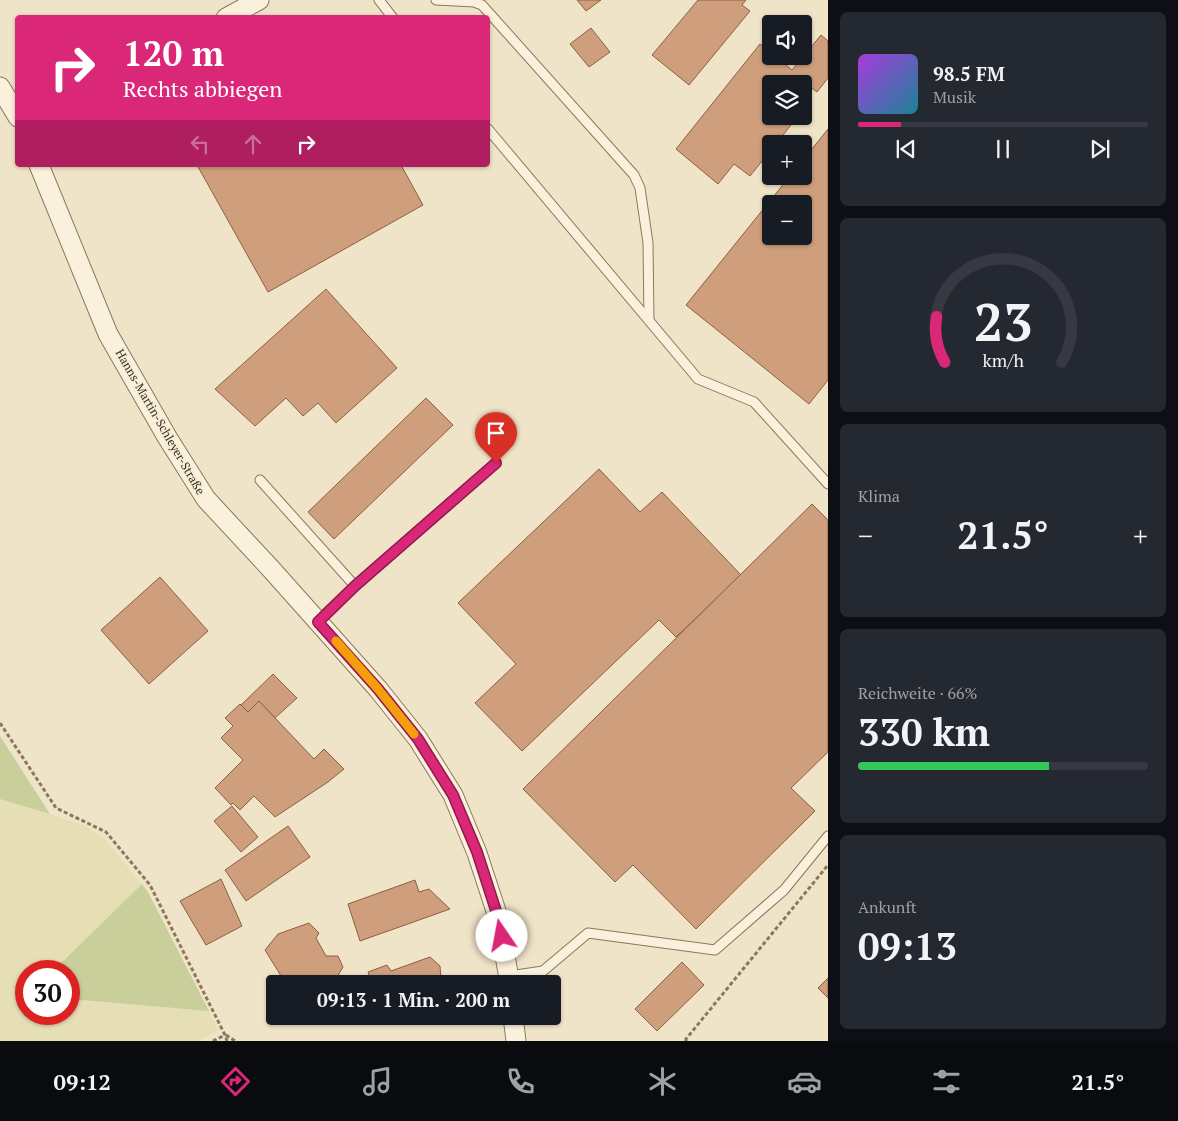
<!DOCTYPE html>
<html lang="de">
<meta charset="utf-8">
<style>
body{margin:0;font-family:"PT Serif",serif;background:#242831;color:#f1f3f6;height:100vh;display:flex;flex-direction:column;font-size:19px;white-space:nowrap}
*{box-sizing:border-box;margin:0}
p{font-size:16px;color:#9ea1a6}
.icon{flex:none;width:28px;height:28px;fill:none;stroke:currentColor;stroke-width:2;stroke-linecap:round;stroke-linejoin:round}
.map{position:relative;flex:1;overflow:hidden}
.drawer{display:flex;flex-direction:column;gap:12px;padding:12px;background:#0d0f14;width:350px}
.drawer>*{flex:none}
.banner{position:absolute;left:15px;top:15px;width:475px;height:152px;border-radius:5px;box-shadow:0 1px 4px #0004;background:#db2777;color:#fff;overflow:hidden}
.buttons{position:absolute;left:762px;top:15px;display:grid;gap:10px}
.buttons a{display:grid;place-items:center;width:50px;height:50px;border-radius:5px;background:#171b24;box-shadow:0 1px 4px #0004;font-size:25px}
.speed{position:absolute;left:15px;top:960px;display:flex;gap:10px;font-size:25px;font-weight:700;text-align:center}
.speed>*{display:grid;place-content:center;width:65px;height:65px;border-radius:50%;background:#171b24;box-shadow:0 1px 4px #0004;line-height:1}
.speed .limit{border:8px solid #d22;background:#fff;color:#111}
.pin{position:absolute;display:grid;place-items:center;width:42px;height:42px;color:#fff;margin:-51px -21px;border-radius:50% 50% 50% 0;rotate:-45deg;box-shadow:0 0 5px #0007}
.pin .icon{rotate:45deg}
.me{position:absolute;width:55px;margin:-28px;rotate:348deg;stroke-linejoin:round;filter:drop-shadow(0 0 4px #0008)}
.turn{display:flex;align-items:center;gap:18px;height:105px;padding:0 25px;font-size:22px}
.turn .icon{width:65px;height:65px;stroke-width:2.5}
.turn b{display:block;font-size:35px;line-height:42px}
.lanes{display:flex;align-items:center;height:48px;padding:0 25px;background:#0003;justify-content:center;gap:25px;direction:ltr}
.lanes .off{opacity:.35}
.big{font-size:38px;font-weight:700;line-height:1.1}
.drawer .tile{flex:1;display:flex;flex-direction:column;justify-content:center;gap:8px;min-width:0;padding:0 18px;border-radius:8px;background:#242831}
.drawer .dial{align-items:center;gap:0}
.dial svg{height:130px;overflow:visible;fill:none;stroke:#363941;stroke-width:7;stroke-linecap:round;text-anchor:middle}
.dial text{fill:#f1f3f6;stroke:none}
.song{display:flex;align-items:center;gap:15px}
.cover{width:60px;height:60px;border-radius:8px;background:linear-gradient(135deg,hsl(280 70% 55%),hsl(190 70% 35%))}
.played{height:5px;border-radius:2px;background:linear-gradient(90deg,#db2777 15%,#363941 15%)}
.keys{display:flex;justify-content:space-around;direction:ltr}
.heat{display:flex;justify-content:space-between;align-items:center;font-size:28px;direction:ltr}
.charge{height:8px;border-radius:4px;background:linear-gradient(90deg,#34c759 66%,#363941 0)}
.trip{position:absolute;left:266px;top:975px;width:295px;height:50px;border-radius:5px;background:#171b24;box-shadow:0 1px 4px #0004;font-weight:700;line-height:50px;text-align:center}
.tab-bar{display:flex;height:80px;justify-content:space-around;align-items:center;background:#090b0e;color:#9ea1a6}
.tab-bar .icon{width:35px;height:35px}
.tab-bar .active{color:#db2777}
.tab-bar b{font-size:22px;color:#f1f3f6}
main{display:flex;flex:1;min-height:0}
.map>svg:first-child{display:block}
.farmland{fill:#e6deb5}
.green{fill:#c9cf9b}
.building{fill:#cf9f7d;stroke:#8d5f41;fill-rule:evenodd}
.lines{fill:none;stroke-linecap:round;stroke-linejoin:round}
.lane-casing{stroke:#8d765c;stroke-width:11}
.street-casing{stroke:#8d765c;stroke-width:21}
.path{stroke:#8d765c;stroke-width:3;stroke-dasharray:4 2.5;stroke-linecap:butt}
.lane{stroke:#faf1dc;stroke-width:9}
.street{stroke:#faf1dc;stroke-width:19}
.route-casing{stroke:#8e194d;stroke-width:12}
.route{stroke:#db2777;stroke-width:9}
.slow{stroke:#f59e0b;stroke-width:9}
.labels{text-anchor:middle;stroke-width:4.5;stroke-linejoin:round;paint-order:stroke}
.street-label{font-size:12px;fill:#3d2e20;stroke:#f7eed8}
</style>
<main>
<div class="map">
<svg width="828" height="1041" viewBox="0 0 828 1041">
<rect width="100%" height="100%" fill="#f0e4c8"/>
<!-- farmland -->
<polygon class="farmland" points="0,799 50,814 86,826 104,838 142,884 53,971 26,971 26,1014 69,1014 69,999 209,1011 218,1030 198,1041 0,1041"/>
<!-- green -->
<g class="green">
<polygon points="0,736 50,814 0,799"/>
<polygon points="142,884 148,892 209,1011 69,999 69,971 53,971"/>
</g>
<!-- building -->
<g class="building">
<polygon points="577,0 601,0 586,11"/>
<polygon points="698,0 746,0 742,5 750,11 689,85 652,55"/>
<polygon points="591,28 610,52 589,67 570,44"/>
<polygon points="821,35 828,41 828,78 817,92 801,80 797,84 771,84 771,116 798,116 776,144 771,144 771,150 750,176 734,164 718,184 676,149 760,44 771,53 771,56 775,56 792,70"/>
<path d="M828,129V380L809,404L686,305L790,176H804V159ZM771,204H804V236H771Z"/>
<polygon points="197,165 401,165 423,205 268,292"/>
<polygon points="326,289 397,368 336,423 318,403 303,416 286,398 255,426 215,389"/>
<polygon points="426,398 453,425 334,539 308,512"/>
<polygon points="599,469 640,512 662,492 741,575 676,637 659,620 522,751 475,703 516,664 458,603"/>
<polygon points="812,504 828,520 828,752 791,788 815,811 696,929 633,865 615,882 523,789"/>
<polygon points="160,577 208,631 149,684 101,630"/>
<polygon points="273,674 297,698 275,718 259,701 248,712 241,705"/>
<polygon points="259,701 314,759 324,749 344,769 328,782 275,817 254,796 240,810 233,803 231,805 215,788 243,760 221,738 233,726 225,718 240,704 248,712"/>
<polygon points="232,806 258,837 241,852 214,821"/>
<polygon points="288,826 310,857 246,901 225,870"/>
<polygon points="221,879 242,926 206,945 180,901"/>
<polygon points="415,880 419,892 429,889 450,909 360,941 348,904"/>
<polygon points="309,923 319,933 316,938 326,956 338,956 343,967 333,984 286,984 265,950 278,934"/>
<polygon points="430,957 440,966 441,978 428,984 372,984 368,972 387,965 391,971"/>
<polygon points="682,962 704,985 657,1031 635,1009"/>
<polygon points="828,978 828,998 818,988"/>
<polygon points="291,1016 325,1016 319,1024 294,1023"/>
<polygon points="404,1016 432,1016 422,1024 406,1023"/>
</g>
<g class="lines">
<defs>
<g id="lane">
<polyline points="379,0 393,18"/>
<polyline points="436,0 474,2 482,5 634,175 640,188 648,243 649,320"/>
<polyline points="488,129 698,379 754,402 828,484"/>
<polyline points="260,480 355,586"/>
<polyline points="318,621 355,586 496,463"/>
<polyline points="509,976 543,971 588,933 715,950 784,890 828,836"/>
</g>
<g id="street">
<polyline points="226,18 259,0"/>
<polyline points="0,87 18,117"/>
<polyline points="39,165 108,334 167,437 206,499 271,569 378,689 418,739 453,795 477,853 498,917 510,984"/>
<polyline points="513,1016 516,1041"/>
</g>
</defs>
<!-- lane casing -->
<use href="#lane" class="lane-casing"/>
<!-- street casing -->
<use href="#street" class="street-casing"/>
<!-- path -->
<g class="path">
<polyline points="0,723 56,808 106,832 150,885 225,1035 227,1041"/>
<polyline points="226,1035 235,1041"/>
<polyline points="213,1041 225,1035"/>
<polyline points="686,1041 686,1039 828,865"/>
</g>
<!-- lane -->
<use href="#lane" class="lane"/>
<!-- street -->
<use href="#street" class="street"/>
</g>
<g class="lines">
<defs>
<polyline id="route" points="496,463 355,586 318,622 378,689 418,739 453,795 477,852 498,917 502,936"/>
</defs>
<!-- route casing -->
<use href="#route" class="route-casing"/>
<!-- route -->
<use href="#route" class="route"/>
<!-- slow -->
<polyline class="slow" points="336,641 378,689 414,734"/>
</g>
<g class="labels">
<!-- street labels -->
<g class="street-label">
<text transform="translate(160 422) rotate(60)" y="4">Hanns-Martin-Schleyer-Straße</text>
</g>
</g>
</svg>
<div class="buttons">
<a><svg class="icon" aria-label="sound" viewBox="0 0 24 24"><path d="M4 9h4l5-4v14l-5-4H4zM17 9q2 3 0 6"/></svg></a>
<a><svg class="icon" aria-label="layers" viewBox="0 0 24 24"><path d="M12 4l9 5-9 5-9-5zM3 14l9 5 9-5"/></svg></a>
<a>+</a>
<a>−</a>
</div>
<div class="speed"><div class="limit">30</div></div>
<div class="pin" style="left:496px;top:463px;background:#d93025"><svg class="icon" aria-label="arrive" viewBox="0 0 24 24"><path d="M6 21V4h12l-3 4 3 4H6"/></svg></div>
<svg class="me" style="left:502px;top:936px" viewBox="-20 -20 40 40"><circle r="19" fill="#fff"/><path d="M0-13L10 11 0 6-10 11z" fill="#db2777"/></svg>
<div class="trip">09:13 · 1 Min. · 200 m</div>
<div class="banner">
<div class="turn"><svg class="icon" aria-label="right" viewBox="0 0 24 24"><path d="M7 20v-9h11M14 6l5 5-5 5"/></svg><div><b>120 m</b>Rechts abbiegen</div></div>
<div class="lanes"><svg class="icon off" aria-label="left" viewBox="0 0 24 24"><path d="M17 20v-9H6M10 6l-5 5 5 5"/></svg><svg class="icon off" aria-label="ahead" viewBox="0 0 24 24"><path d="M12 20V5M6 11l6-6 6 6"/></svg><svg class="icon" aria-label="right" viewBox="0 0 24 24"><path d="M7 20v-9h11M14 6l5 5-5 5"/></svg></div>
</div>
</div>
<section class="drawer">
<div class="tile">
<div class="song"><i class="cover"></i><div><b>98.5 FM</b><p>Musik</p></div></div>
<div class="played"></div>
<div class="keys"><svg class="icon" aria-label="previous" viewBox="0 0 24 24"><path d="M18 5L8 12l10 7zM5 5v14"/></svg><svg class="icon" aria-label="pause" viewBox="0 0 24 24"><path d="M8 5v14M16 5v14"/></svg><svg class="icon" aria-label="next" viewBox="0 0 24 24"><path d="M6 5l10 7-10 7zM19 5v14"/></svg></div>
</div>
<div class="tile dial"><svg viewBox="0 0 100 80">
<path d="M14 69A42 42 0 1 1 86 69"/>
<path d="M14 69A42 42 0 0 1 9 41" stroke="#db2777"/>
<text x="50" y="56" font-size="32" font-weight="700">23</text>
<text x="50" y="72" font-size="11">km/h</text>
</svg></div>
<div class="tile"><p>Klima</p>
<div class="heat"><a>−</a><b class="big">21.5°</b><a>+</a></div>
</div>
<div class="tile"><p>Reichweite · 66%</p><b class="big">330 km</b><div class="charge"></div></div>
<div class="tile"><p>Ankunft</p><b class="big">09:13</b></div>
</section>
</main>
<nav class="tab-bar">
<b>09:12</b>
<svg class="icon active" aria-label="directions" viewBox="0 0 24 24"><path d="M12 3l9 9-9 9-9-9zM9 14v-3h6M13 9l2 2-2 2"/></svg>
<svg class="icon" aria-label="music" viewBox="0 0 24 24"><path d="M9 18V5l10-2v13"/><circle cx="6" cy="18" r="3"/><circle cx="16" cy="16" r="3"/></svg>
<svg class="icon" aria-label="phone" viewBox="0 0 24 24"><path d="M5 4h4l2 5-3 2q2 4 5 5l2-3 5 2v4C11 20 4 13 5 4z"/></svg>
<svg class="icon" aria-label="climate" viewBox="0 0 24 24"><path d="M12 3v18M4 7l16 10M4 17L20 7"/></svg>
<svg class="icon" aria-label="car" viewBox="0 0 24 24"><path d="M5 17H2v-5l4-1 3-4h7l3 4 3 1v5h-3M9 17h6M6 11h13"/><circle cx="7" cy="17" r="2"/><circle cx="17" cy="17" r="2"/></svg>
<svg class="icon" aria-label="filters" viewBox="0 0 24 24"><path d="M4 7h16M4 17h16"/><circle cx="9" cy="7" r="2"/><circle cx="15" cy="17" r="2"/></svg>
<b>21.5°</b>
</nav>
